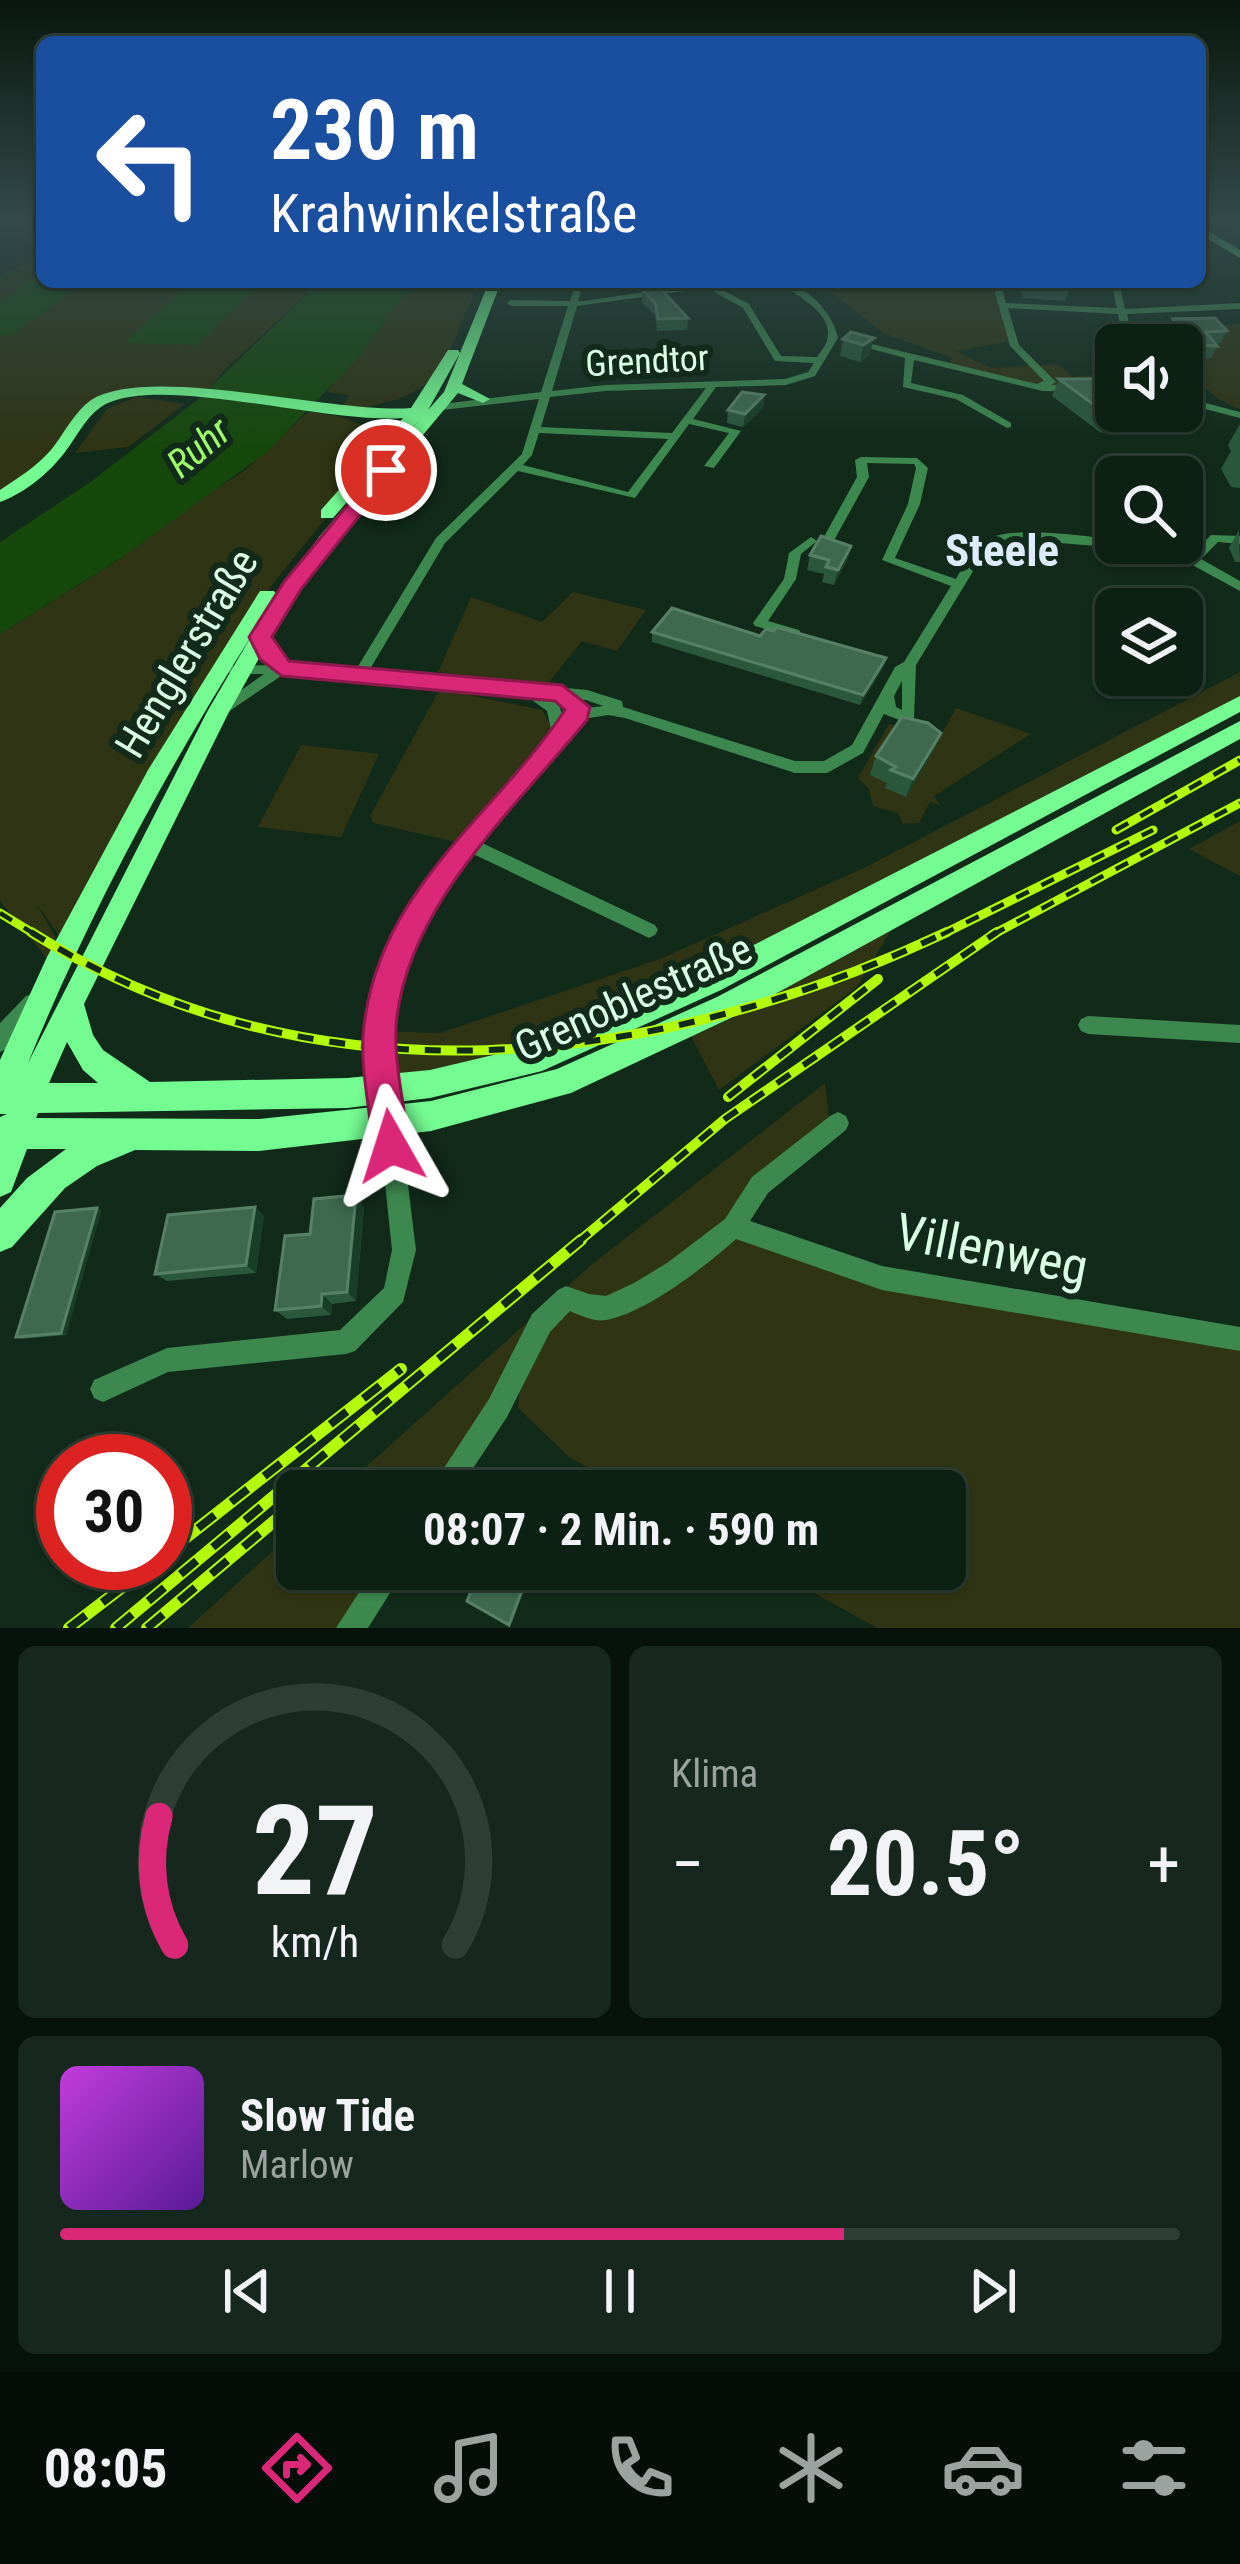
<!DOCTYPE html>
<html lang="de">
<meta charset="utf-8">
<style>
body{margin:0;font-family:"Roboto Condensed",sans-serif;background:#16281d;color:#f1f3f6;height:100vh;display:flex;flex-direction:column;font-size:45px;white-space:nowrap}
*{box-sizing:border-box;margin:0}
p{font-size:39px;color:#9aa3a0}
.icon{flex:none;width:66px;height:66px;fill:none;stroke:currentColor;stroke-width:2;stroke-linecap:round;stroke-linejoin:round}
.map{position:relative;height:1628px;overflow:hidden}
.drawer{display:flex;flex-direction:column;gap:18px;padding:18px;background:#07120b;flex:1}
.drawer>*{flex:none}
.hud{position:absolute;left:36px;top:36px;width:1170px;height:252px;border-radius:18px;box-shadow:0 3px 9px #0004,0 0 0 3px #2d3e34;background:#1a4fa0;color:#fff;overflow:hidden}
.fabs{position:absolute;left:1095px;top:324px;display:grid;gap:24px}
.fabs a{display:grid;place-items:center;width:108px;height:108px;border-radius:18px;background:#0d2014;box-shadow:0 3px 9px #0004,0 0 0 3px #2d3e34;font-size:60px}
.speed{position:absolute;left:36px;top:1434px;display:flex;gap:24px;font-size:60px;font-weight:700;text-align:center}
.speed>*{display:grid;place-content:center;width:156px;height:156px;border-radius:50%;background:#0d2014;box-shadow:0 3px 9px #0004,0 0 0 3px #2d3e34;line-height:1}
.speed .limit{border:18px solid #d22;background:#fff;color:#111}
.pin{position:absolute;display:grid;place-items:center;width:102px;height:102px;color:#fff;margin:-51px;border:6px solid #fff;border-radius:50%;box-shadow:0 3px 12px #0007}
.me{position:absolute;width:132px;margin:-66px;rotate:354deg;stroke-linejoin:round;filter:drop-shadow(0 0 9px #0008)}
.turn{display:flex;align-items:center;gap:42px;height:252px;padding:0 36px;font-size:54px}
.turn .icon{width:156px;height:156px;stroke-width:2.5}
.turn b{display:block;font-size:84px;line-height:102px}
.big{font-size:90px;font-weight:700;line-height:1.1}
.drawer .widget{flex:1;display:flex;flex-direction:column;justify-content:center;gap:18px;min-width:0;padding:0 42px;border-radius:18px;background:#16281d}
.drawer .dial{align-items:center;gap:0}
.dial svg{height:312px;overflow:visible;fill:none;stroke:#2d3e34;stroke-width:7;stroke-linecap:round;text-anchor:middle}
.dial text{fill:#f1f3f6;stroke:none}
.song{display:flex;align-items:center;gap:36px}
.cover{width:144px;height:144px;border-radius:18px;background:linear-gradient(135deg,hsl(290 70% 55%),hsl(270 70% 35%))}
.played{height:12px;border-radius:6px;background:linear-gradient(90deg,#db2777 70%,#2d3e34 70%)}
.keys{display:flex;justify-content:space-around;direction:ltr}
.heat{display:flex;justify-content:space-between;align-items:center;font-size:66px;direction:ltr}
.drawer .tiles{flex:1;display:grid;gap:18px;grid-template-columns:1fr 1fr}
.widget:last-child{grid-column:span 2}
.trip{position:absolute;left:276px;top:1470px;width:690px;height:120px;border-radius:18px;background:#0d2014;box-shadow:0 3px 9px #0004,0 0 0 3px #2d3e34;font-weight:700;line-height:120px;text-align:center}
.menu{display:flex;height:192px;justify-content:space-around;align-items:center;background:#050d08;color:#9aa3a0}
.menu .icon{width:84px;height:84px}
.menu .selected{color:#db2777}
.menu b{font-size:54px;color:#f1f3f6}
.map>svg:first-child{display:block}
.green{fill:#2f3414}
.water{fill:#16480c}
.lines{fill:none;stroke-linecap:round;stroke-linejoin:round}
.minor{fill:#3d884f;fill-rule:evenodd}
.tertiary{fill:#3d884f;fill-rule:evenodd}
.secondary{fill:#74fc92;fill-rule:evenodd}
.rail-far2-casing{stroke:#b3fa0b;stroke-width:9}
.rail-far1-casing{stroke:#b3fa0b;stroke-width:10}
.rail-casing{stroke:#b3fa0b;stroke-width:12}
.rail-far2{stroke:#112a1a;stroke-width:4.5;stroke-dasharray:14;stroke-linecap:butt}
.rail-far1{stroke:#112a1a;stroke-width:6;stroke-dasharray:16;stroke-linecap:butt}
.rail{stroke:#112a1a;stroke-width:8;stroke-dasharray:21;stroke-linecap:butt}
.wall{fill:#2b583d}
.shaded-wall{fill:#193e27}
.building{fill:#3e694f;stroke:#578167;stroke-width:3}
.route{fill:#db2777;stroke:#8e194d;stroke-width:3}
.labels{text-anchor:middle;stroke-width:12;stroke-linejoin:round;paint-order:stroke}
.far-street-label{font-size:36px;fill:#dbfee6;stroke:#112a1a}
.far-water-label{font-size:39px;font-style:italic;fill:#9dfc6b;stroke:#112a1a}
.street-label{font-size:42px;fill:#dbfee6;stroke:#112a1a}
.far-district-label{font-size:45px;font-weight:bold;fill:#ddecfe;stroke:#112a1a}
.near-street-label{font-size:51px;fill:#dbfee6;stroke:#112a1a}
</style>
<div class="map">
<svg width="1240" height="1628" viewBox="0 0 1240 1628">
<rect width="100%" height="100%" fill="#112a1a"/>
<!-- green -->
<g class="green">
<polygon points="42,253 42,282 320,282 225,369 207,392 140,388 103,396 49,457 0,494 0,277"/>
<path d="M414,282H479C438,373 446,398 338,411L350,395L327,392Z"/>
<polygon points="819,282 995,282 1012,341 956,351 992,368 1058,364 1072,377 1116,373 1116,388 1047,388 950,364 952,358 883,333"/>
<path d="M1240,324V409C1215,401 1182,373 1182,345H1172L1158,328Z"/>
<polygon points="137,397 185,404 128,447 75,453 107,409"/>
<path d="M308,412C338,415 364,421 386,443L272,585L217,669L63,941L36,903L60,945L50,962L0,901V634L123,557L171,518L244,471Z"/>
<polygon points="573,592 646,610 617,651 582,641 546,686 438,672 471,597 542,622"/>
<polygon points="1240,672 1240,701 625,1021 387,1088 381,1031 440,1033 660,959 864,868"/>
<polygon points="440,689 542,710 557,735 465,844 373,823 370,816"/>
<polygon points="956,708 1031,734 934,796 940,805 930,802 919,823 903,824 898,813 873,806 869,789 858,778 889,724 895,725 897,735 936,744"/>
<polygon points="301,745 379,754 341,837 258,827"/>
<polygon points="1240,821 1240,876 1189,849"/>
<polygon points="900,915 857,987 719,1090 686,1027"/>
<polygon points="825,1083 830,1128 734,1229 883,1279 1240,1341 1240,1628 877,1628 771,1569 945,1569 945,1491 631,1491 569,1457 518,1408 519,1394 566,1297 434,1491 339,1491 591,1265"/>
<polygon points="297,1529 297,1569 384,1569 346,1628 188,1628"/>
</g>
<!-- water -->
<g class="water">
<polygon points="42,273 42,282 84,282 13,335 0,336 0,302"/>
<polygon points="190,282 262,282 198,345 124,343"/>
<polygon points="320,282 414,282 360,356 267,452 124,556 0,634 0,542 89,483 196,401"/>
</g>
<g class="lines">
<!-- minor -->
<g class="minor">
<polygon points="1239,231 1240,231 1240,236 1235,233"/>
<path d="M576,282H584L578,301H584L707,283L738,282L717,287L749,304L781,356L817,357C821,351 826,346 827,340C835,313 795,295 779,282C806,284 833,312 838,338L815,376L786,385L716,387L693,419L741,431L714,468L704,466L729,433L689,424L635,498L518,471L445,543L370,669L587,690L622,701L623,707L795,761H824L852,745L895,667L904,662L951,586L882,560L908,504L916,468L914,464L867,463L869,477L832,544L830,547H822L820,544L857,477L855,460L861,457L917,458L928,468L920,504L895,558L956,579C962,569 968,555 976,546C1000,522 1076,536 1107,538L1116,539V543H1143L1191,555L1211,535L1240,536V544L1218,542L1201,559L1240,581V591L1187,562L1136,549L1021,540L998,542L986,550L916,665L914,718L902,721L884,714L863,753L827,773H795L625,718L608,715L583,719L480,842L655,925L658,930L655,935L649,938L643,935L471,853L441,889L400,965L389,1031L416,1250L403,1302L355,1351L346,1354L168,1372L103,1402L94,1398L90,1389L94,1380L167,1348L340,1330L384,1288L392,1250L369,1031L382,964L429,879L552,734L547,711L524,694L320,674H284L228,712L223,713L216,708L264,674H232L227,672L225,669L227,666L320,664L357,668L436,538L522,454L539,399L442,410L437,407L442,404L541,392L568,306H511L507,303L511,300L570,301ZM707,288L743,308L775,361L814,363L808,372L785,379L605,385L552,391L577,306ZM706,388L672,433L541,427L550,397L605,391ZM539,433L668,439L628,492L523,465L532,455ZM902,681V710L896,707L894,696ZM547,696L586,700L603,706L573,710L564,720L559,705Z"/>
<polygon points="992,282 1000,282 1006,303 1117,308 1111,282 1119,282 1125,309 1240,303 1240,309 1127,314 1134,345 1124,345 1118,314 1008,308 1019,345 1056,382 1051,385 1116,386 1116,392 1043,391 914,360 911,383 963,395 1011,423 1011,427 1007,428 956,399 903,387 905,358 846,342 851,339 1037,384 1044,381 1010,346"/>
<polygon points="1182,397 1240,412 1240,418 1182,403"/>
<polygon points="811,537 817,541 801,554 796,579 768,621 799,630 801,633 794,637 755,626 753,623 784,579 789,553"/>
<polygon points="1088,1016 1240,1025 1240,1043 1088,1034 1081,1031 1078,1025 1081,1019"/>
<path d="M838,1112L846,1116L849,1123L846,1130L768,1193L750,1221L882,1266L1240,1327V1351L882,1290L736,1239C706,1266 646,1313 606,1320C594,1322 581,1316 570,1311L550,1332L507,1417L458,1491H429L489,1399L532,1314L558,1290L566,1286L589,1294L606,1296L634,1283L667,1263L725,1219L752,1177L830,1116Z"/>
<polygon points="374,1569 405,1569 368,1628 336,1628"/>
</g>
<!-- tertiary -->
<path class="tertiary" d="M35,993L44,996L47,1004C39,1021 18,1045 0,1052V1023L26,996Z"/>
<!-- secondary -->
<g class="secondary">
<polygon points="1200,226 1240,250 1240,258 1200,234"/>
<path d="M489,282H501L462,384L490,399L483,403L458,393L332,544L276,628L229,712L84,1004L93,1035L103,1050L150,1082L347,1078L430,1070L539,1044L701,972L1240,696V712L721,990L542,1071L430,1098L347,1108L38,1113L36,1118L259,1119L431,1101L557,1069L717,997L1240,721V739L737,1015L571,1093L431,1131L259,1151L135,1150L97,1166L65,1188L12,1247L0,1252V1208L27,1178L66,1149H27L11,1192L0,1197V1117L7,1114H0V1060L47,957L148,770L260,591H274L277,595L261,619L319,537L423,416L333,518H321V510L403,418C327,424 167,376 108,403C88,412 78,435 65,452C49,473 25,493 0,502V490C18,478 36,467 51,450C64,434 74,412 91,400C149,363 333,414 411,408L448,350H458L460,353L428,410L444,392ZM252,635L207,712L28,1063C89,914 166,771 252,635ZM67,1042L83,1070L98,1083H49Z"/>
</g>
<defs>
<g id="rail-far2">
<polyline points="1116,830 1240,760"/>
<polyline points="0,913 36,935"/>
<polyline points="941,935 1153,830"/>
<polyline points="992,935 1240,803"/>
</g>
<g id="rail-far1">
<path d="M31,932C314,1110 657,1069 947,932"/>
<polyline points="728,1097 878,979"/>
<polyline points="577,1243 725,1119 997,932"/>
</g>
<g id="rail">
<polyline points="165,1554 401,1369"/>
<polyline points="69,1628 154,1563"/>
<polyline points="116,1628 581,1240"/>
<polyline points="147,1628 297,1502"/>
</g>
</defs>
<!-- rail-far2 casing -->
<use href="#rail-far2" class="rail-far2-casing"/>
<!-- rail-far1 casing -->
<use href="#rail-far1" class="rail-far1-casing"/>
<!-- rail casing -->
<use href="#rail" class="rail-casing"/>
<!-- rail-far2 -->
<use href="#rail-far2" class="rail-far2"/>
<!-- rail-far1 -->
<use href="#rail-far1" class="rail-far1"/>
<!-- rail -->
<use href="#rail" class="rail"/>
</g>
<!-- wall -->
<g class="wall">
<polygon points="1018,282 1069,282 1071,285 1065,301 1023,298"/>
<polygon points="642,290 688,318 687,330 657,331 655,315 642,302"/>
<polygon points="1173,319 1227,331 1221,343 1215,343 1217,346 1211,358 1188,358 1182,349 1182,345 1178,345 1168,332"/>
<polygon points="851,332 870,354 860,362 840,356 843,339"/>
<polygon points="1059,379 1116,411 1133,413 1125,431 1101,433 1052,396"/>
<polygon points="764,395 763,408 743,427 727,423 728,410"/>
<polygon points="1240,424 1240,488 1231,487 1221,469 1231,451 1228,445"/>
<polygon points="1239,530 1240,562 1235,562 1229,548"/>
<polygon points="851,546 847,561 834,585 822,582 824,574 807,570 810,555"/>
<polygon points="652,632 760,636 886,658 883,668 860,705 652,642"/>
<polygon points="941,733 933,751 906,797 885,788 887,783 870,775 876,756"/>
<polygon points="356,1195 364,1207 356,1301 332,1304 331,1315 287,1319 275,1310"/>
<polygon points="97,1208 101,1211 66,1335 21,1339 16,1337"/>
<polygon points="264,1215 256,1273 167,1281 155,1274"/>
</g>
<!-- shaded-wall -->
<g class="shaded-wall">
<polygon points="874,338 870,354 860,362 863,345"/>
<polygon points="764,395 763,408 743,427 745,414"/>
<polygon points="1133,413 1125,431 1101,433 1109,416"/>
<polygon points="851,546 847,561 834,585 838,570"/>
<polygon points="886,658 883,668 860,705 863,695"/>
<polygon points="941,733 933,751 906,797 913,779"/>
<polygon points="356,1195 364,1207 356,1301 347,1292"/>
<polygon points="255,1207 264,1215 256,1273 246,1265"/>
<polygon points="97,1208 101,1211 66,1335 61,1333"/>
<polygon points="322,1294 332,1304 331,1315 321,1306"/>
<polygon points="530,1569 532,1569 512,1623 509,1625"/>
</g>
<!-- building -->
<g class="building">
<polygon points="1028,282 1069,282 1071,285"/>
<polygon points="659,287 688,318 658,319 655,303 642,290"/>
<polygon points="1215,318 1227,331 1206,332 1217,346 1194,345 1173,319"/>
<polygon points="851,332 874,338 863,345 843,339"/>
<polygon points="1059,379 1096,379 1116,392 1116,411 1130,411 1133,413 1109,416"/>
<polygon points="742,392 764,395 745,414 728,410"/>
<polygon points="821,536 851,546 838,570 826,567 829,560 810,555"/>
<polygon points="672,608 760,636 766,629 774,631 776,627 886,658 863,695 652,632"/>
<polygon points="902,717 928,723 941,733 913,779 891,770 896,767 876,756"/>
<polygon points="356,1195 347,1292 322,1294 321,1306 275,1310 285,1236 310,1234 314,1199"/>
<polygon points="255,1207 246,1265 155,1274 168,1215"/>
<polygon points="97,1208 61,1333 16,1337 55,1212"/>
<polygon points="480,1569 530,1569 509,1625 467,1601"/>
</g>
<!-- sky -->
<linearGradient id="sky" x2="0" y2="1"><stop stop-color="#09170e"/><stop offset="0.49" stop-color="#324a49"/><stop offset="1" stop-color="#324a49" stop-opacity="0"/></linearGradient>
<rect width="1240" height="448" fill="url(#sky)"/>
<!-- route -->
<path class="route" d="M380,466L396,470L301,589L272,637L289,661L562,685L590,707L587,720C515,808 404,909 396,1027C394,1065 405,1108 409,1146L404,1159L391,1164L379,1159L373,1146C370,1108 359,1064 364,1026C380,887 494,817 565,710L555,701L282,676L260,659L249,637L284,582Z"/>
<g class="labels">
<!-- far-street labels -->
<g class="far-street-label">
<text transform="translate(647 360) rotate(-3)" y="13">Grendtor</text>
</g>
<!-- far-water labels -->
<g class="far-water-label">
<text transform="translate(198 447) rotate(-40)" y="14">Ruhr</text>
</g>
<!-- street labels -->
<g class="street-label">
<text transform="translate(186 653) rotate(-59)" y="15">Henglerstraße</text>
<text transform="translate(633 997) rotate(-24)" y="15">Grenoblestraße</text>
</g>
<!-- far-district labels -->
<g class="far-district-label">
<text x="1002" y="566">Steele</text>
</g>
<!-- near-street labels -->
<g class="near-street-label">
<text transform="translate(992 1249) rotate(11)" y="18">Villenweg</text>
</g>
</g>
</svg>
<div class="fabs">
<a><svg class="icon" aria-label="sound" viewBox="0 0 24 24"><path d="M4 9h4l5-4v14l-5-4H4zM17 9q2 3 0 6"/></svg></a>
<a><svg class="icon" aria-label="search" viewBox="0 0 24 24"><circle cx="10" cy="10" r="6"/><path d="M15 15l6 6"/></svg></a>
<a><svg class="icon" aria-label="layers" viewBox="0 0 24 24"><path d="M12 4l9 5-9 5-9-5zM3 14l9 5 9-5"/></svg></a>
</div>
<div class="speed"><div class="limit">30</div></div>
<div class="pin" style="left:386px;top:470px;background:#d93025"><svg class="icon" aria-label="arrive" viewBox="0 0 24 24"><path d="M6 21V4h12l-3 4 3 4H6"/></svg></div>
<svg class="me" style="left:391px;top:1146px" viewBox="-20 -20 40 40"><path d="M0-17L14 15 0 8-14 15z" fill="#db2777" stroke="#fff" stroke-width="4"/></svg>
<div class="trip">08:07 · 2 Min. · 590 m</div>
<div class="hud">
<div class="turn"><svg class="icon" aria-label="left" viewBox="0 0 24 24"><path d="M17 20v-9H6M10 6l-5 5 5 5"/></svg><div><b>230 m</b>Krahwinkelstraße</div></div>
</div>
</div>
<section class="drawer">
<div class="tiles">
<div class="widget dial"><svg viewBox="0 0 100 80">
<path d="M14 69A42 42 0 1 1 86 69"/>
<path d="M14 69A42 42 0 0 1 10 36" stroke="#db2777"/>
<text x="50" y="56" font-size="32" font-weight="700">27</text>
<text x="50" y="72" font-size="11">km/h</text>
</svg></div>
<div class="widget"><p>Klima</p>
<div class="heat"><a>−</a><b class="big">20.5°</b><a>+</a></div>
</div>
<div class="widget">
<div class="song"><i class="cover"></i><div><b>Slow Tide</b><p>Marlow</p></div></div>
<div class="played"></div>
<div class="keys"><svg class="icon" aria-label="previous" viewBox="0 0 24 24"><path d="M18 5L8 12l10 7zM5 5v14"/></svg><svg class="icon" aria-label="pause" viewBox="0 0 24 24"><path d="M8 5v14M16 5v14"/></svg><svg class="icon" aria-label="next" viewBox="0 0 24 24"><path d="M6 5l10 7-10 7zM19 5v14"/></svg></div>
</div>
</div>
</section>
<nav class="menu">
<b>08:05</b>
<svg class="icon selected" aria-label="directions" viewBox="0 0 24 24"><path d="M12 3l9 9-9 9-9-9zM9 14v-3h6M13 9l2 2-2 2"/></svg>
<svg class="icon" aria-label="music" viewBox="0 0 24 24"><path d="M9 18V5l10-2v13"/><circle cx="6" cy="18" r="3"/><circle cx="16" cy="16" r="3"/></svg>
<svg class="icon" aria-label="phone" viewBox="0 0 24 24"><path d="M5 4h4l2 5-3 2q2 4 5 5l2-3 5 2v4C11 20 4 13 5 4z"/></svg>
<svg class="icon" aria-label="climate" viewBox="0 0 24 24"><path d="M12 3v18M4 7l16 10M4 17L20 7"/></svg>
<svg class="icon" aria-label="car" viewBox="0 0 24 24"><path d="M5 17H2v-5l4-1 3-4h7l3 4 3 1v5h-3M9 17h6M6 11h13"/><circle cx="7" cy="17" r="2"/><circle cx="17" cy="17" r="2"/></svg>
<svg class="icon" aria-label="filters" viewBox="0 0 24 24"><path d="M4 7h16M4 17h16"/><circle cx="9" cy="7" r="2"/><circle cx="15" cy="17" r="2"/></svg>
</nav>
